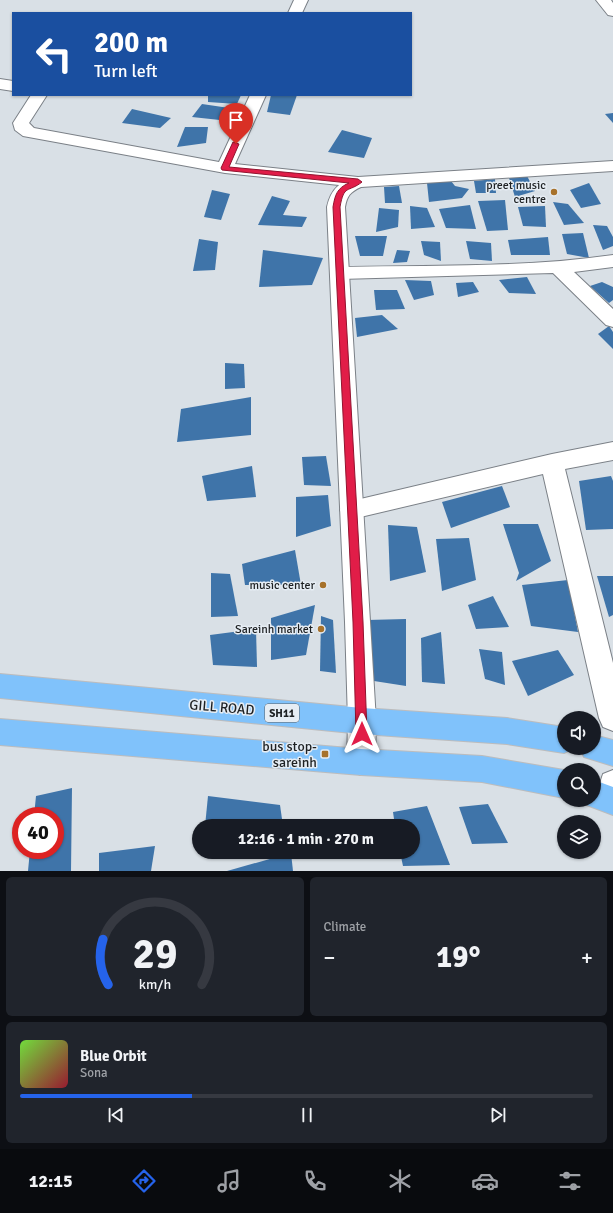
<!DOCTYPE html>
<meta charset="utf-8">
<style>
body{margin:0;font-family:Signika,sans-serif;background:#20242c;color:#f1f3f6;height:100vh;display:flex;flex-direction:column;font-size:15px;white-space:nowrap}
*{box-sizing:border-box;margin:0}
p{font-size:13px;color:#9ea1a6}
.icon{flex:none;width:22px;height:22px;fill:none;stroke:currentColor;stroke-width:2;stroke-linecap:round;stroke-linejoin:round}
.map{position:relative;height:871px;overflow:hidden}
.sheet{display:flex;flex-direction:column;gap:6px;padding:6px;background:#0d0f14;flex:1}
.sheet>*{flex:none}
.hud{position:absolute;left:12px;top:12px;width:400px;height:84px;border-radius:0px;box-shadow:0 1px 3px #0004;background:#1a4fa0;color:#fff;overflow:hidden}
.tools{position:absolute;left:557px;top:711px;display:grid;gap:8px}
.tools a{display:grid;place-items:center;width:44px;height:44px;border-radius:50%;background:#171b24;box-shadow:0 1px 3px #0004;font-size:20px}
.speed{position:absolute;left:12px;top:807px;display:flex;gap:8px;font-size:20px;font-weight:700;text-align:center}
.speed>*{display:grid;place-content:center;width:52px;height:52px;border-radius:50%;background:#171b24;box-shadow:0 1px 3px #0004;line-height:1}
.speed .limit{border:6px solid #d22;background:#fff;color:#111}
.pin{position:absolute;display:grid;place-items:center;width:34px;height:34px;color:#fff;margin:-41px -17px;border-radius:50% 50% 50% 0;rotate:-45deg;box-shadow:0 0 4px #0007}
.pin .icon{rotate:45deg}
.me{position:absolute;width:44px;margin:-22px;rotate:0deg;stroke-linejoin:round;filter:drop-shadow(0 0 3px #0008)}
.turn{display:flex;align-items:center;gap:14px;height:84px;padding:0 16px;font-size:18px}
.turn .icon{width:52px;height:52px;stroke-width:2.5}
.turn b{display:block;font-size:28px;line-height:34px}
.big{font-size:30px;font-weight:700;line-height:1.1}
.sheet .tile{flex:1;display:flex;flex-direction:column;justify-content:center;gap:6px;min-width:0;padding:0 14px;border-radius:6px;background:#20242c}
.sheet .dial{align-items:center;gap:0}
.dial svg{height:104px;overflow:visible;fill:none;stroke:#363941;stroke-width:7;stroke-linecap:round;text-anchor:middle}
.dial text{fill:#f1f3f6;stroke:none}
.song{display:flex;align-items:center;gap:12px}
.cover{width:48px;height:48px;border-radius:6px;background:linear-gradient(135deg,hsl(100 70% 55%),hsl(350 70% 35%))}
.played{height:4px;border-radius:2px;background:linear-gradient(90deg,#2563eb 30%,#363941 30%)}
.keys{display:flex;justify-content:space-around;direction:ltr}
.heat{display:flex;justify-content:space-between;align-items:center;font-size:22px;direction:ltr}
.sheet .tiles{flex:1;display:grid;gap:6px;grid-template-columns:1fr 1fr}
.tile:last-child{grid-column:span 2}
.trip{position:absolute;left:192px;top:819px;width:228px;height:40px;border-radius:20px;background:#171b24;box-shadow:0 1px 3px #0004;font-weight:700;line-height:40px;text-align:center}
.tab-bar{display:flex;height:64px;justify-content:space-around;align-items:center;background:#090b0e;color:#9ea1a6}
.tab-bar .icon{width:28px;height:28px}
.tab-bar .selected{color:#2563eb}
.tab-bar b{font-size:18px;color:#f1f3f6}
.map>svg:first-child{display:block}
.building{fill:#3f74a9}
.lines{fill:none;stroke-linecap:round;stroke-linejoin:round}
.street-casing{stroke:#7b8087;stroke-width:2}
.secondary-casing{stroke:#7b8087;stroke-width:2}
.primary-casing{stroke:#bcbcbd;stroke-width:2}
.street{fill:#fff;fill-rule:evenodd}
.secondary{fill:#fff;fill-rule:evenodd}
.primary{fill:#80c2fb;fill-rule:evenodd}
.route{fill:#e11d48;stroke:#92132f}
.poi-dot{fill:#a7722b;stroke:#e6edf4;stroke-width:1.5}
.labels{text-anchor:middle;stroke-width:3;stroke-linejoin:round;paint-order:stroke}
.shield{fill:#e6edf4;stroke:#5a5e62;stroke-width:1}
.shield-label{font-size:11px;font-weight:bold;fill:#1e2123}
.poi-label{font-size:12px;fill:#1e2123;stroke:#e6edf4;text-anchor:end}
.near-street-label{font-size:14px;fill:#1e2123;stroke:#e6edf4}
.near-poi-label{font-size:14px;fill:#1e2123;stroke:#e6edf4;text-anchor:end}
</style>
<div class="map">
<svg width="613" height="871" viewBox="0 0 613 871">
<rect width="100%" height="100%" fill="#d9e0e6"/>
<!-- building -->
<g class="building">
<polygon points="208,95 241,95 237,104 208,102"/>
<polygon points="271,95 297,95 290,115 267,112"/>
<polygon points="202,104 236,109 229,121 192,117"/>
<polygon points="132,109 171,118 160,128 122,123"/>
<polygon points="613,113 613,123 605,114"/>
<polygon points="185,127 208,127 206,143 177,147"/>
<polygon points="342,130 372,138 364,158 328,152"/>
<polygon points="527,176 535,191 515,197 509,178"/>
<polygon points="495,179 496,193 476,193 474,181"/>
<polygon points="451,181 455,186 469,189 462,198 429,202 427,183"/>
<polygon points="589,183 601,204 581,208 570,190"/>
<polygon points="399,186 402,203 385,203 384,187"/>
<polygon points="212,190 230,194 221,220 204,217"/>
<polygon points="272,196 290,201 283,215 307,217 302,227 258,225"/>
<polygon points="505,200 508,230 487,231 478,201"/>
<polygon points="553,202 568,204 584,223 564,225"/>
<polygon points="470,205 476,229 446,228 439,209"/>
<polygon points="410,206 427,208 435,227 411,229"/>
<polygon points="545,206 546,227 523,226 518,207"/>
<polygon points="379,208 399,210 398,227 376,232"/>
<polygon points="593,225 607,226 613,237 613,246 603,250"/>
<polygon points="583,233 589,258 567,254 562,234"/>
<polygon points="355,236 387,236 383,256 360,256"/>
<polygon points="548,237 550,255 511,255 508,240"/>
<polygon points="199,239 218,242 215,270 193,271"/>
<polygon points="421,241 440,242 441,261 424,255"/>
<polygon points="466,241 491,243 492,261 470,259"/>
<polygon points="263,250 323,258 312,285 259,287"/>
<polygon points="397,250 410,251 407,262 393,263"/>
<polygon points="527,277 536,294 509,293 499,280"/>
<polygon points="405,280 431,281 434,295 414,300"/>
<polygon points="473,282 479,292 458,297 456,283"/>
<polygon points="602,282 613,287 613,300 609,303 590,286"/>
<polygon points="374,290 397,290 405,309 376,310"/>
<polygon points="382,315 398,329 357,337 355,318"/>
<polygon points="609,326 613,332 613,349 598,334"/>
<polygon points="225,363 244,364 245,388 225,389"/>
<polygon points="251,397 251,435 177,442 181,409"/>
<polygon points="326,456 331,486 304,485 302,457"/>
<polygon points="252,466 256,497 207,501 202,476"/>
<polygon points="611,476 613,481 613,529 586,530 579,481"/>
<polygon points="502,486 510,507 451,528 442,502"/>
<polygon points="328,495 331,526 296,537 296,497"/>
<polygon points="503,524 538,524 551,561 516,581 519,573"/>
<polygon points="388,525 417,527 426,572 390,581"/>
<polygon points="469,538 476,580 442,591 436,539"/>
<polygon points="295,550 301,585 245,585 242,564"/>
<polygon points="211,573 230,574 238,616 211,617"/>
<polygon points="597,576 613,576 613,615 609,617"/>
<polygon points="568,580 578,632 531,626 522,585"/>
<polygon points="493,596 509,627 476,629 468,605"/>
<polygon points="315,605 306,655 271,660 271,618"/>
<polygon points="321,616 333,620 336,673 320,671"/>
<polygon points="406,619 406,686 374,681 367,620"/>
<polygon points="256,629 257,667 213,665 210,635"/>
<polygon points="441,632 445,684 422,682 421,638"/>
<polygon points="479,649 502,652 505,685 485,679"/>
<polygon points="558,650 574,675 528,696 512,661"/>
<polygon points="72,788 71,871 28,871 30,850 55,850 55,816 34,816 36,796"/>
<polygon points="208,796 280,805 283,826 205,826"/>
<polygon points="488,804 508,843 472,844 459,807"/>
<polygon points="427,806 450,865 403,866 400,852 413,852 413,826 395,826 393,812"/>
<polygon points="155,846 151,871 99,871 99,853"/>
<polygon points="291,853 293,871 227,871"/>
</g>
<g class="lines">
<defs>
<g id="street">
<polygon points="294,0 308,0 302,13 288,13"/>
<polygon points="596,0 611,0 613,3 613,16 608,15"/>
<polygon points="0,79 13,81 13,91 0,89"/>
<polygon points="31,95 47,95 29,123 34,128 219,162 250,95 266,95 235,164 358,177 364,178 367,182 364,186 358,187 225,173 23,136 15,130 13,123"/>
<path d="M613,255V267L574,272L613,309V327L606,325L553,273L340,279L333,277L330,273L333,269L340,267C431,265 523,268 613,255Z"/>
<polygon points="613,442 613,460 565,469 613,663 613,731 603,727 599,718 543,474 352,519 344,517 340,510 344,503 352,501 552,454"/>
<polygon points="613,770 613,810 609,812 599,808 595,798 603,774"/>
</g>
<path id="secondary" d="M613,161V171L361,187C350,192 347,196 345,207L376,721L375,762L371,771L361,775L351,771L347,762L348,721L345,622L327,207C331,189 340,181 358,177Z"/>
<g id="primary">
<polygon points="0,674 362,708 507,718 564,727 564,748 574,748 564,753 507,744 362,734 0,698"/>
<polygon points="0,719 361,749 482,756 564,770 564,798 482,782 361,775 0,745"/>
<polygon points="594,735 613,740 613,766 584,757 580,748 594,748"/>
<polygon points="594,780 613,787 613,815 584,804 582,800 594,800"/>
</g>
</defs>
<!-- street casing -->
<use href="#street" class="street-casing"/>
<!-- secondary casing -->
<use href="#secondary" class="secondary-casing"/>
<!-- primary casing -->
<use href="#primary" class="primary-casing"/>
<!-- street -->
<use href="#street" class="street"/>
<!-- secondary -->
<use href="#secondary" class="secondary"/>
<!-- primary -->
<use href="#primary" class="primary"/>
</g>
<!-- route -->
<path class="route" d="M233,142L239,144L229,167L358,179L362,182C348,193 344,184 340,207L363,622L367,734L366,738L362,740L358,738L356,734L353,622L333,207C335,195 337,188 349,183L222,170L221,168Z"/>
<!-- markers -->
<g class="poi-dot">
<circle cx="554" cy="192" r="4"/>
<circle cx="323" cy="585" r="4"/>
<circle cx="321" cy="629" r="4"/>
<rect x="321" y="750" width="8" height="8" rx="2"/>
</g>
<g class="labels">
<!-- shield labels -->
<rect class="shield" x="265" y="704" width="34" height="18" rx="3"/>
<g class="shield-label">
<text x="282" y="717">SH11</text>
</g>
<!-- poi labels -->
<g class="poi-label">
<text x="546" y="189">preet music<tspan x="546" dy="14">centre</tspan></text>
<text x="315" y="589">music center</text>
<text x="313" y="633">Sareinh market</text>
</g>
<!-- near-street labels -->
<g class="near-street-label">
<text transform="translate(222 707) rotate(5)" y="5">GILL ROAD</text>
</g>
<!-- near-poi labels -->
<g class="near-poi-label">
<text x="317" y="751">bus stop-<tspan x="317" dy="16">sareinh</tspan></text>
</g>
</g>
</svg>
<div class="tools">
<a><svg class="icon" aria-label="sound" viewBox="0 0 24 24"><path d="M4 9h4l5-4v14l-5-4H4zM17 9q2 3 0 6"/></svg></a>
<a><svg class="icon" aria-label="search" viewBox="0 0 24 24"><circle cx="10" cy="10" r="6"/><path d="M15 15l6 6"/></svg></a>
<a><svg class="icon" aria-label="layers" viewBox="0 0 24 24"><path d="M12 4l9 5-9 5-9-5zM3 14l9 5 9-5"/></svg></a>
</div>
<div class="speed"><div class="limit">40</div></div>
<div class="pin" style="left:236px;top:144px;background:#d93025"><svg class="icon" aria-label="arrive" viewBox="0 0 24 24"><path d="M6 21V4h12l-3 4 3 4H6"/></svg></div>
<svg class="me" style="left:362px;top:734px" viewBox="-20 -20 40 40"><path d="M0-17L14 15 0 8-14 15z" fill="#e11d48" stroke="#fff" stroke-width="4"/></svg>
<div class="trip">12:16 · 1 min · 270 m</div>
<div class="hud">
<div class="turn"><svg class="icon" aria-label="left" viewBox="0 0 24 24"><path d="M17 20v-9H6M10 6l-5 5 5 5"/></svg><div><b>200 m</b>Turn left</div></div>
</div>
</div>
<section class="sheet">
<div class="tiles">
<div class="tile dial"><svg viewBox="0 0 100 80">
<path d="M14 69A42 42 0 1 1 86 69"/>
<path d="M14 69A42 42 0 0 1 10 34" stroke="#2563eb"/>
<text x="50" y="56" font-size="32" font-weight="700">29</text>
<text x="50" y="72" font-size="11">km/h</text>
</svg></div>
<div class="tile"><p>Climate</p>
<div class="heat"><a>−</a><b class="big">19°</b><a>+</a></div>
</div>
<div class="tile">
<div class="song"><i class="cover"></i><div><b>Blue Orbit</b><p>Sona</p></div></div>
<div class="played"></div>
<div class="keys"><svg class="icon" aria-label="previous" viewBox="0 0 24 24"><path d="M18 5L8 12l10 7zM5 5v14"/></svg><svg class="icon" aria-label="pause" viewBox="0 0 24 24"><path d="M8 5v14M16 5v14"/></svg><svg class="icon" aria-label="next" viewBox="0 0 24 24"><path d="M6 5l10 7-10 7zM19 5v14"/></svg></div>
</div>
</div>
</section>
<nav class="tab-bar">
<b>12:15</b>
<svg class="icon selected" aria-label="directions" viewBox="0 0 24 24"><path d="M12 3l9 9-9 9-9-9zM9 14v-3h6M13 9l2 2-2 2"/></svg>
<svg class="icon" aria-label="music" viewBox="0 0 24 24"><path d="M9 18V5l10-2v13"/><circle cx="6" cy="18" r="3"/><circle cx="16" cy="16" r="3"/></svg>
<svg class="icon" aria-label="phone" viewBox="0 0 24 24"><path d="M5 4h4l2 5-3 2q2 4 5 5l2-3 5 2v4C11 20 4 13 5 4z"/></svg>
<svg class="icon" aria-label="climate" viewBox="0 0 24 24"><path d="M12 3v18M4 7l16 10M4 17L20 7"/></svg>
<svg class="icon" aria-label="car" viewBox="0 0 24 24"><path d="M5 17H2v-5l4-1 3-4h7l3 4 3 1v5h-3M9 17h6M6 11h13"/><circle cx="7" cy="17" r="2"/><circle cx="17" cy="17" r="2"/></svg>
<svg class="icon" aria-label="filters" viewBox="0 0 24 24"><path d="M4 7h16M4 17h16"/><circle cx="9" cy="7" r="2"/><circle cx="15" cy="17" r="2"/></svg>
</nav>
